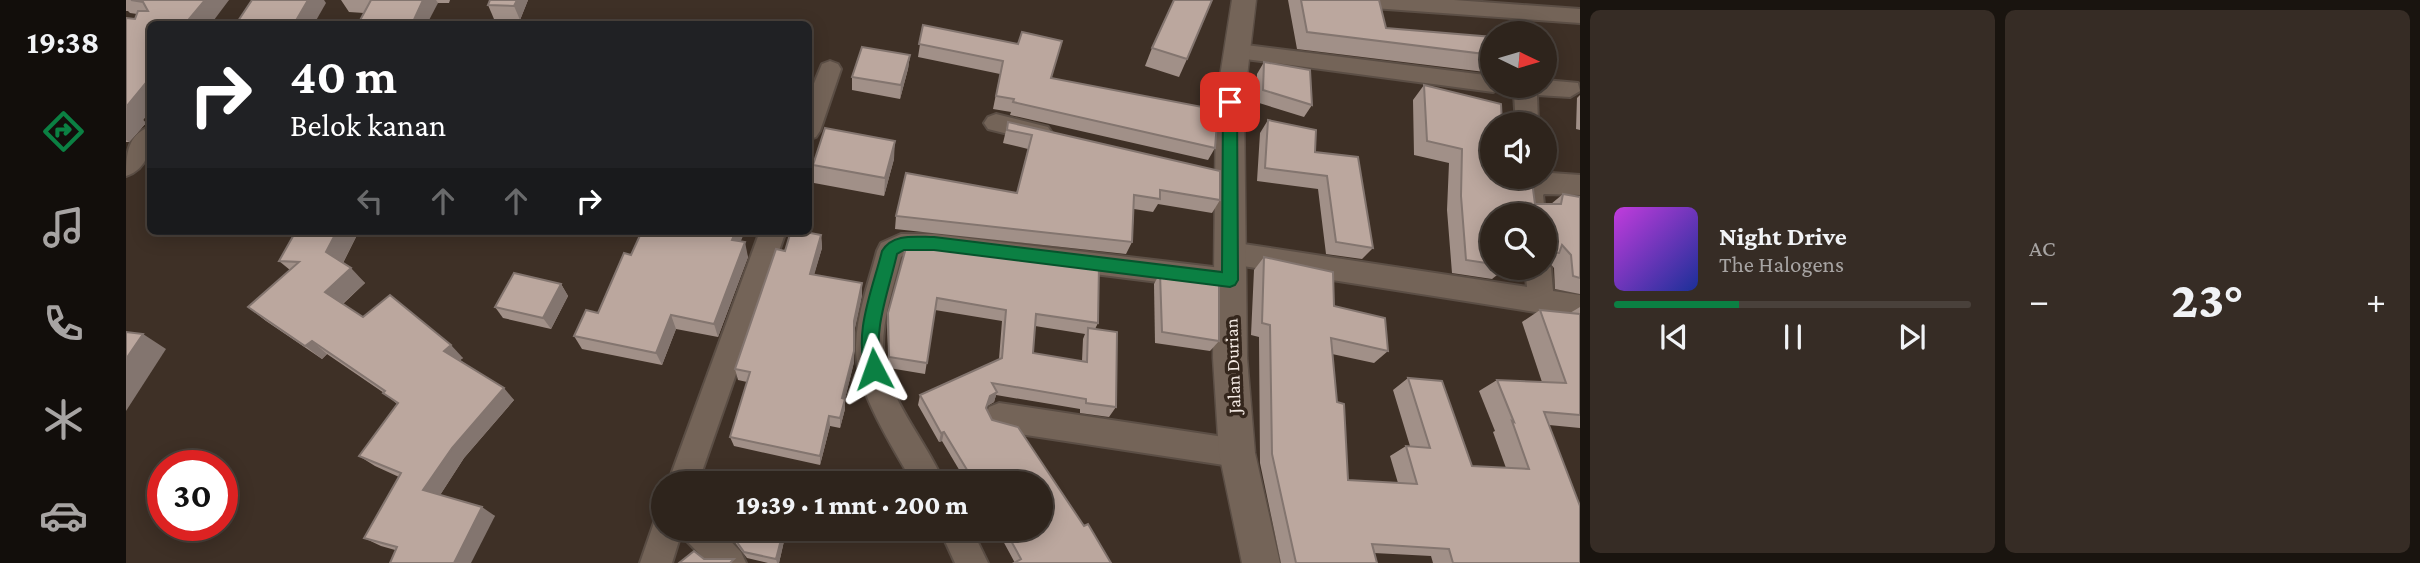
<!DOCTYPE html>
<html lang="id">
<meta charset="utf-8">
<style>
body{margin:0;font-family:"Crimson Pro",serif;background:#362c25;color:#f1f3f6;height:100vh;display:flex;flex-direction:column;font-size:26px;white-space:nowrap}
*{box-sizing:border-box;margin:0}
p{font-size:23px;color:#a7a4a3}
.icon{flex:none;width:38px;height:38px;fill:none;stroke:currentColor;stroke-width:2;stroke-linecap:round;stroke-linejoin:round}
.map{position:relative;flex:1;overflow:hidden}
.panel{display:flex;flex-direction:column;gap:10px;padding:10px;background:#19140f;width:840px}
.panel>*{flex:none}
.guide{position:absolute;left:21px;top:21px;width:665px;height:214px;border-radius:10px;box-shadow:0 4px 18px #0003,0 0 0 2px #49413b;background:#202124;color:#fff;overflow:hidden}
.needle{width:46px;rotate:95deg}
.tools{position:absolute;left:1354px;top:21px;display:grid;gap:14px}
.tools a{display:grid;place-items:center;width:77px;height:77px;border-radius:50%;background:#2e241c;box-shadow:0 4px 18px #0003,0 0 0 2px #49413b;font-size:35px}
.speed{position:absolute;left:21px;top:450px;display:flex;gap:14px;font-size:35px;font-weight:700;text-align:center}
.speed>*{display:grid;place-content:center;width:91px;height:91px;border-radius:50%;background:#2e241c;box-shadow:0 4px 18px #0003,0 0 0 2px #49413b;line-height:1}
.speed .limit{border:10px solid #d22;background:#fff;color:#111}
.pin{position:absolute;display:grid;place-items:center;width:60px;height:60px;color:#fff;margin:-30px;border-radius:14px;box-shadow:0 4px 10px #0006}
.me{position:absolute;width:77px;margin:-38px;rotate:356deg;stroke-linejoin:round;filter:drop-shadow(0 0 5px #0008)}
.turn{display:flex;align-items:center;gap:24px;height:147px;padding:0 28px;font-size:32px}
.turn .icon{width:91px;height:91px;stroke-width:2.5}
.turn b{display:block;font-size:49px;line-height:60px}
.lanes{display:flex;align-items:center;height:66px;padding:0 28px;background:#0003;justify-content:center;gap:35px;direction:ltr}
.lanes .off{opacity:.35}
.big{font-size:52px;font-weight:800;line-height:1.1}
.panel .tile{flex:1;display:flex;flex-direction:column;justify-content:center;gap:10px;min-width:0;padding:0 24px;border-radius:10px;background:#362c25}
.song{display:flex;align-items:center;gap:21px}
.cover{width:84px;height:84px;border-radius:10px;background:linear-gradient(135deg,hsl(290 70% 55%),hsl(230 70% 35%))}
.played{height:7px;border-radius:4px;background:linear-gradient(90deg,#0b8043 35%,#49413b 35%)}
.keys{display:flex;justify-content:space-around;direction:ltr}
.heat{display:flex;justify-content:space-between;align-items:center;font-size:38px;direction:ltr}
.panel .tiles{flex:1;display:grid;gap:10px;grid-template-columns:repeat(2,1fr)}
.trip{position:absolute;left:525px;top:471px;width:402px;height:70px;border-radius:35px;background:#2e241c;box-shadow:0 4px 18px #0003,0 0 0 2px #49413b;font-weight:800;line-height:70px;text-align:center}
main{display:flex;flex:1;min-height:0}
.dock{display:flex;flex-direction:column;width:126px;justify-content:space-around;align-items:center;background:#120e0b;color:#a7a4a3}
.dock .icon{width:49px;height:49px}
.dock .on{color:#0b8043}
.dock b{font-size:32px;color:#f1f3f6}
.map>svg:first-child{display:block}
.lines{fill:none;stroke-linecap:round;stroke-linejoin:round}
.minor-casing{stroke:#5b4e45;stroke-width:4}
.tertiary-casing{stroke:#5b4e45;stroke-width:3}
.minor{fill:#746458;fill-rule:evenodd}
.tertiary{fill:#746458;fill-rule:evenodd}
.wall{fill:#a19088;fill-rule:evenodd}
.shaded-wall{fill:#83756f}
.building{fill:#bba79e;stroke:#83756f;stroke-width:2}
.route{fill:#0b8043;stroke:#07532c;stroke-width:2}
.labels{text-anchor:middle;stroke-width:7;stroke-linejoin:round;paint-order:stroke}
.street-label{font-size:19px;fill:#f3e9e3;stroke:#34261c}
</style>
<main>
<nav class="dock">
<b>19:38</b>
<svg class="icon on" aria-label="directions" viewBox="0 0 24 24"><path d="M12 3l9 9-9 9-9-9zM9 14v-3h6M13 9l2 2-2 2"/></svg>
<svg class="icon" aria-label="music" viewBox="0 0 24 24"><path d="M9 18V5l10-2v13"/><circle cx="6" cy="18" r="3"/><circle cx="16" cy="16" r="3"/></svg>
<svg class="icon" aria-label="phone" viewBox="0 0 24 24"><path d="M5 4h4l2 5-3 2q2 4 5 5l2-3 5 2v4C11 20 4 13 5 4z"/></svg>
<svg class="icon" aria-label="climate" viewBox="0 0 24 24"><path d="M12 3v18M4 7l16 10M4 17L20 7"/></svg>
<svg class="icon" aria-label="car" viewBox="0 0 24 24"><path d="M5 17H2v-5l4-1 3-4h7l3 4 3 1v5h-3M9 17h6M6 11h13"/><circle cx="7" cy="17" r="2"/><circle cx="17" cy="17" r="2"/></svg>
</nav>
<div class="map">
<svg width="1454" height="563" viewBox="0 0 1454 563">
<rect width="100%" height="100%" fill="#3e3026"/>
<g class="lines">
<defs>
<g id="minor">
<polygon points="1223,0 1328,0 1454,9 1454,23 1233,7 1226,5"/>
<polygon points="1112,44 1367,76 1367,86 1419,86 1419,80 1452,83 1454,91 1444,97 1411,95 1412,124 1390,124 1388,94 1378,92 1376,88 1367,92 1104,57 1101,52 1104,47"/>
<polygon points="704,61 712,64 715,69 694,131 690,137 682,140 682,98 696,64"/>
<polygon points="870,114 922,127 926,133 922,139 914,142 862,129 858,123 862,117"/>
<path d="M24,127C26,147 22,169 0,176C0,156 1,134 24,127Z"/>
<polygon points="1425,173 1454,175 1454,195 1418,194 1417,195 1419,215 1395,215 1393,195 1400,179"/>
<polygon points="634,231 660,231 572,483 542,483"/>
<path d="M775,234H808L1104,269L1113,272L1117,280L1113,288L1104,291L808,254H779L775,257C768,286 757,316 757,347C758,397 800,439 818,483H787C766,445 728,389 730,345C731,313 743,282 751,251L755,243Z"/>
<polygon points="1104,242 1401,287 1399,268 1419,268 1419,260 1425,268 1427,291 1454,295 1454,319 1104,264 1095,261 1091,253 1095,245"/>
<polygon points="873,403 1111,439 1122,443 1126,453 1122,463 1111,467 873,431 863,427 859,417 863,407"/>
<polygon points="537,514 537,528 592,528 615,552 620,563 582,563 559,539 556,531 546,563 514,563 530,517"/>
<polygon points="813,528 845,528 862,563 829,563"/>
</g>
<polygon id="tertiary" points="1106,0 1130,0 1118,102 1121,358 1129,453 1154,563 1116,563 1093,453 1087,358 1090,102"/>
</defs>
<!-- minor casing -->
<use href="#minor" class="minor-casing"/>
<!-- tertiary casing -->
<use href="#tertiary" class="tertiary-casing"/>
<!-- minor -->
<use href="#minor" class="minor"/>
<!-- tertiary -->
<use href="#tertiary" class="tertiary"/>
</g>
<!-- wall -->
<g class="wall">
<polygon points="0,0 103,0 24,24 24,111 17,120 20,123 3,142 0,142 0,18 9,19 11,14 4,13 2,11 0,11"/>
<polygon points="215,0 324,0 323,3 312,3 238,13 223,12"/>
<polygon points="364,0 402,0 394,20 368,19 362,5"/>
<polygon points="1162,0 1253,0 1260,28 1367,37 1367,73 1171,49"/>
<polygon points="797,25 925,79 1089,148 1082,160 884,115 885,112 867,109 874,74 792,57"/>
<polygon points="1026,48 1061,59 1053,77 1019,66"/>
<polygon points="784,55 782,69 774,99 726,90 726,77"/>
<polygon points="1138,62 1186,105 1178,117 1130,102 1131,74"/>
<polygon points="1298,85 1367,177 1406,182 1409,204 1425,204 1437,194 1454,197 1454,294 1429,289 1428,268 1422,261 1419,263 1419,215 1367,215 1367,268 1380,268 1366,279 1326,273 1321,210 1323,163 1288,155 1287,100"/>
<polygon points="1454,95 1454,130 1450,129 1451,98"/>
<polygon points="1142,120 1189,152 1247,248 1236,259 1200,254 1192,189 1131,181 1134,133"/>
<polygon points="882,122 1094,200 1086,213 1032,204 1027,212 1008,209 1006,242 1000,254 769,229 770,216 891,193 902,149 877,143"/>
<polygon points="768,159 758,196 688,183 687,165"/>
<polygon points="170,231 233,231 217,263 239,283 217,304 237,317 337,358 334,360 388,400 338,458 314,495 369,516 269,550 255,546 238,538 273,477 249,466 233,456 271,404 258,393 201,354 196,359 140,321 122,307 164,270 153,261"/>
<polygon points="516,231 619,231 614,242 622,257 592,337 550,329 536,365 456,349 448,336 472,313 505,255"/>
<polygon points="695,235 696,248 688,274 736,295 728,332 728,362 719,399 719,409 714,428 704,426 694,465 608,446 604,437 621,382 612,380 609,369 659,251"/>
<path d="M781,244L972,323L969,329L990,407L983,417L954,413V409L870,395L868,402L861,406L860,408L866,420L958,526L889,563L870,528H915V483H841L816,441L813,442L792,405L794,395L873,359L876,321L809,310L799,374L763,368L761,324L762,313ZM909,326L959,334L957,339L956,361L907,353Z"/>
<polygon points="1138,257 1208,306 1262,351 1248,363 1206,354 1211,402 1222,480 1272,483 1264,456 1280,446 1284,446 1267,390 1282,378 1346,466 1380,468 1367,432 1369,431 1353,391 1371,380 1416,382 1396,322 1414,310 1444,313 1454,307 1454,428 1423,425 1454,563 1307,563 1305,556 1248,553 1251,563 1155,563 1134,463 1133,337 1125,335 1128,270"/>
<polygon points="1034,273 1093,341 1084,351 1029,343 1028,284"/>
<polygon points="435,284 442,296 425,329 377,318 369,307"/>
<polygon points="661,528 653,563 642,563 621,558 604,536 600,530"/>
</g>
<!-- shaded-wall -->
<g class="shaded-wall">
<polygon points="79,0 103,0 85,24 59,24"/>
<polygon points="182,0 198,0 200,3 188,24 168,24"/>
<polygon points="297,0 310,0 312,3 301,24 286,24"/>
<polygon points="391,0 402,0 394,20 388,6"/>
<polygon points="784,55 782,69 774,99 775,85"/>
<polygon points="24,78 24,111 17,120 20,123 3,142 0,140 0,108"/>
<polygon points="769,141 768,159 758,196 759,178"/>
<polygon points="211,231 233,231 215,267 200,252"/>
<polygon points="610,231 619,231 609,255 606,240"/>
<polygon points="695,235 696,248 685,286 684,274"/>
<polygon points="619,242 622,257 592,337 588,324"/>
<polygon points="225,268 239,283 214,306 199,292"/>
<polygon points="736,283 736,295 728,333 728,321"/>
<polygon points="435,284 442,296 425,329 417,318"/>
<polygon points="545,315 550,329 536,365 530,353"/>
<polygon points="17,334 40,349 0,411 0,359"/>
<polygon points="186,341 201,354 196,359 179,346"/>
<polygon points="325,345 337,358 330,363 318,351"/>
<polygon points="728,351 728,362 719,399 719,409 714,428 714,418 716,398"/>
<polygon points="378,388 388,400 338,458 311,500 297,490 326,448"/>
<polygon points="871,392 868,402 861,406 864,396"/>
<polygon points="703,416 704,426 694,465 694,456"/>
<polygon points="818,432 816,441 813,442 815,433"/>
<polygon points="356,507 369,516 345,563 328,563"/>
<polygon points="658,528 661,528 653,563 651,563 650,559"/>
</g>
<!-- building -->
<g class="building">
<polygon points="5,0 79,0 59,24 24,24 24,78 0,107 0,18 9,19 12,11 22,11 17,2"/>
<polygon points="126,0 182,0 168,24 110,24"/>
<polygon points="245,0 297,0 286,24 232,24"/>
<polygon points="364,0 391,0 388,6 362,5"/>
<polygon points="1048,0 1086,0 1061,59 1026,48"/>
<polygon points="1175,0 1253,0 1260,28 1367,37 1367,55 1181,32"/>
<polygon points="797,25 892,44 896,32 936,41 925,78 1092,110 1089,148 887,102 888,99 870,96 877,61 793,44"/>
<polygon points="736,47 784,55 775,85 726,77"/>
<polygon points="1138,62 1184,70 1186,105 1137,90"/>
<polygon points="1298,85 1375,104 1376,124 1367,124 1367,177 1406,177 1406,182 1409,204 1435,204 1437,194 1454,197 1454,278 1447,276 1445,255 1436,245 1433,253 1419,253 1419,215 1367,215 1367,264 1340,260 1335,196 1336,149 1301,141"/>
<polygon points="1142,120 1190,130 1189,152 1232,157 1247,248 1210,242 1201,176 1139,168"/>
<polygon points="882,122 1094,171 1094,200 1034,190 1034,199 1008,195 1006,242 770,216 780,173 891,193 906,135 881,130"/>
<polygon points="699,128 769,141 759,178 687,165"/>
<polygon points="170,231 211,231 200,252 225,268 199,292 237,317 264,295 325,345 318,351 378,388 326,448 297,490 356,507 328,563 264,563 271,547 238,538 275,473 233,456 272,403 257,393 259,391 186,341 179,346 122,307 173,262 153,261"/>
<polygon points="516,231 610,231 606,240 619,242 588,324 545,315 530,353 448,336 460,310 472,313 498,253 505,255"/>
<polygon points="665,231 674,231 695,235 684,274 736,283 728,321 728,351 716,398 719,399 714,418 703,416 694,456 604,437 624,372 609,369 650,249 659,251"/>
<polygon points="781,244 810,244 973,265 972,323 910,314 907,353 961,362 962,328 991,332 990,407 960,403 960,399 866,383 871,392 864,396 860,408 866,420 892,427 958,526 962,524 985,563 888,563 895,559 878,528 915,528 915,483 849,483 818,432 815,433 794,395 876,358 880,310 811,298 801,363 763,357 762,313"/>
<polygon points="1138,257 1207,272 1208,306 1259,318 1262,351 1205,338 1211,402 1218,404 1222,480 1291,484 1280,446 1304,448 1282,378 1316,381 1346,466 1403,469 1386,421 1388,422 1371,380 1440,383 1414,310 1454,314 1454,415 1418,412 1454,506 1454,563 1327,563 1323,549 1246,544 1251,563 1170,563 1146,454 1144,325 1136,323"/>
<polygon points="388,273 435,284 417,318 369,307"/>
<polygon points="1034,273 1093,280 1093,341 1036,332"/>
<polygon points="0,332 17,334 0,359"/>
<polygon points="601,528 658,528 650,559 618,552"/>
<polygon points="568,551 578,559 608,559 604,563 553,563"/>
</g>
<!-- route -->
<path class="route" d="M1104,96L1111,102L1112,280L1109,285L1104,287L808,250H778L771,254C763,290 745,334 756,369L754,375L748,377L742,375C725,338 747,288 756,251C767,233 789,237 808,237L1096,272L1097,102Z"/>
<g class="labels">
<!-- street labels -->
<g class="street-label">
<text transform="translate(1106 366) rotate(-92)" y="7">Jalan Durian</text>
</g>
</g>
</svg>
<div class="tools">
<a><svg class="needle" viewBox="-14 -14 28 28"><path d="M0-13l5 13h-10z" fill="#e53935"/><path d="M0 13l5-13h-10z" fill="#a7a4a3"/></svg></a>
<a><svg class="icon" aria-label="sound" viewBox="0 0 24 24"><path d="M4 9h4l5-4v14l-5-4H4zM17 9q2 3 0 6"/></svg></a>
<a><svg class="icon" aria-label="search" viewBox="0 0 24 24"><circle cx="10" cy="10" r="6"/><path d="M15 15l6 6"/></svg></a>
</div>
<div class="speed"><div class="limit">30</div></div>
<div class="pin" style="left:1104px;top:102px;background:#d93025"><svg class="icon" aria-label="arrive" viewBox="0 0 24 24"><path d="M6 21V4h12l-3 4 3 4H6"/></svg></div>
<svg class="me" style="left:748px;top:369px" viewBox="-20 -20 40 40"><path d="M0-17L14 15 0 8-14 15z" fill="#0b8043" stroke="#fff" stroke-width="4"/></svg>
<div class="trip">19:39 · 1 mnt · 200 m</div>
<div class="guide">
<div class="turn"><svg class="icon" aria-label="right" viewBox="0 0 24 24"><path d="M7 20v-9h11M14 6l5 5-5 5"/></svg><div><b>40 m</b>Belok kanan</div></div>
<div class="lanes"><svg class="icon off" aria-label="left" viewBox="0 0 24 24"><path d="M17 20v-9H6M10 6l-5 5 5 5"/></svg><svg class="icon off" aria-label="ahead" viewBox="0 0 24 24"><path d="M12 20V5M6 11l6-6 6 6"/></svg><svg class="icon off" aria-label="ahead" viewBox="0 0 24 24"><path d="M12 20V5M6 11l6-6 6 6"/></svg><svg class="icon" aria-label="right" viewBox="0 0 24 24"><path d="M7 20v-9h11M14 6l5 5-5 5"/></svg></div>
</div>
</div>
<section class="panel">
<div class="tiles">
<div class="tile">
<div class="song"><i class="cover"></i><div><b>Night Drive</b><p>The Halogens</p></div></div>
<div class="played"></div>
<div class="keys"><svg class="icon" aria-label="previous" viewBox="0 0 24 24"><path d="M18 5L8 12l10 7zM5 5v14"/></svg><svg class="icon" aria-label="pause" viewBox="0 0 24 24"><path d="M8 5v14M16 5v14"/></svg><svg class="icon" aria-label="next" viewBox="0 0 24 24"><path d="M6 5l10 7-10 7zM19 5v14"/></svg></div>
</div>
<div class="tile"><p>AC</p>
<div class="heat"><a>−</a><b class="big">23°</b><a>+</a></div>
</div>
</div>
</section>
</main>
